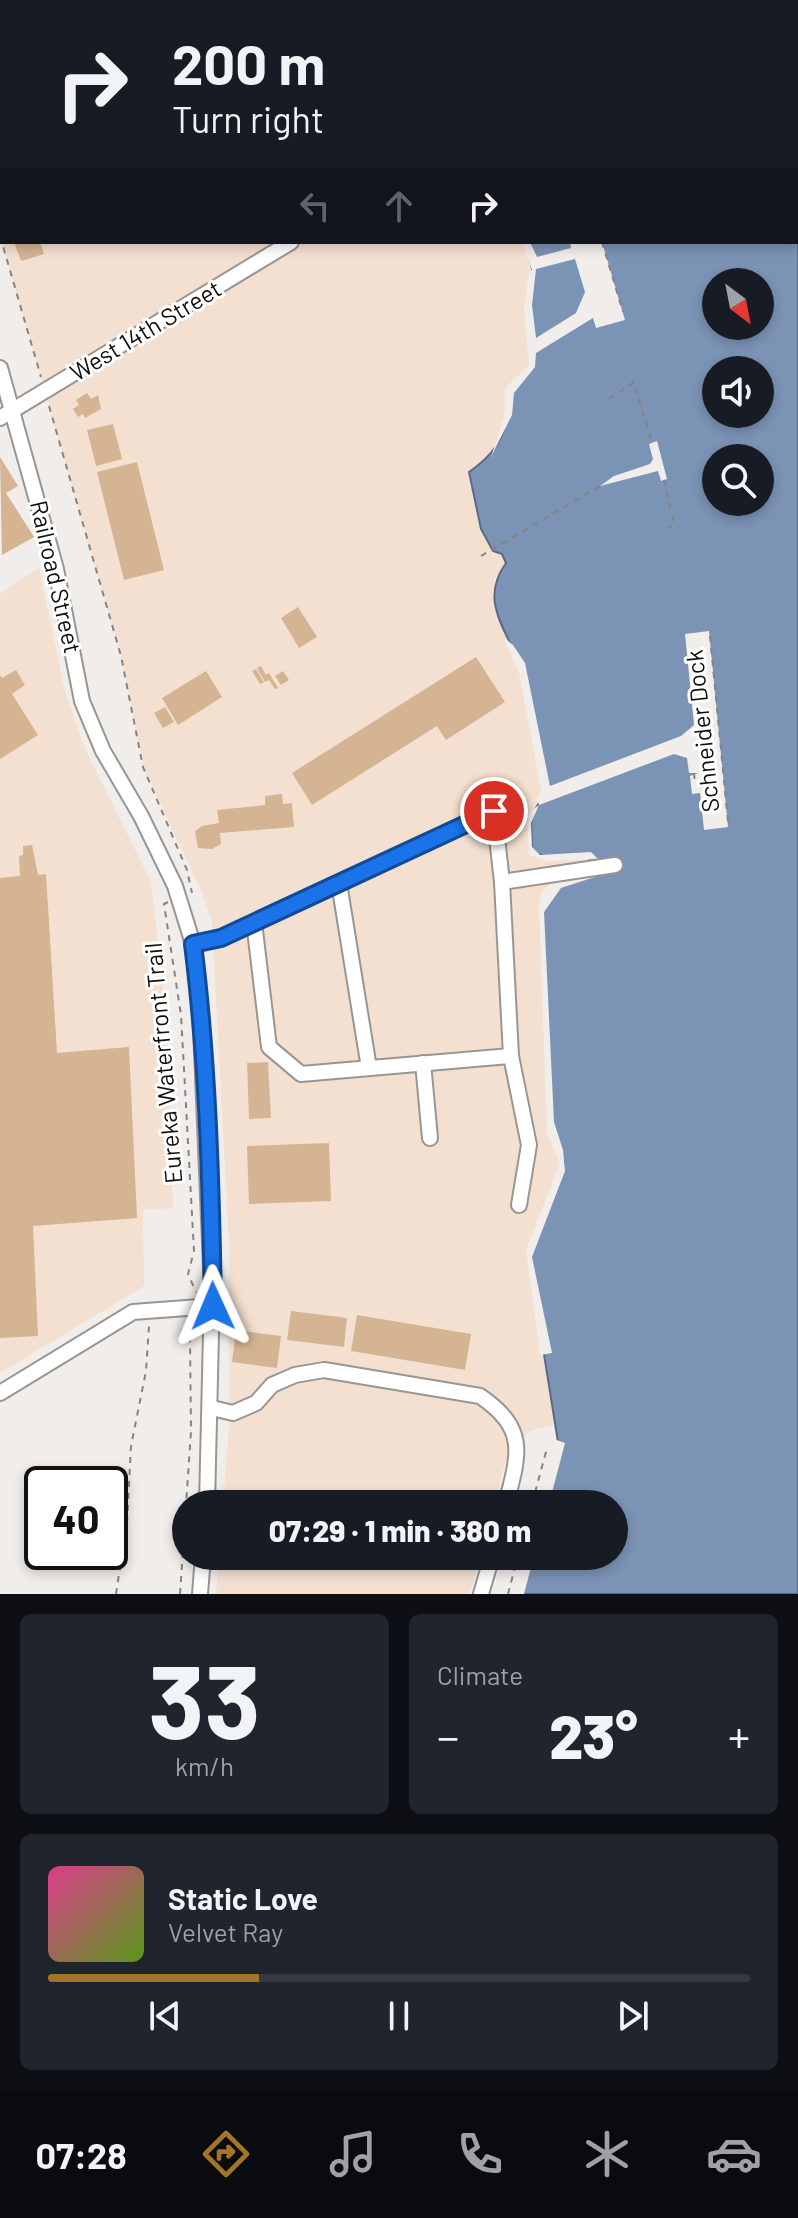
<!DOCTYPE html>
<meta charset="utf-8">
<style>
body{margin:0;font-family:Barlow,sans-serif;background:#20242c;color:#f1f3f6;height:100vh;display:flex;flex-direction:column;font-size:30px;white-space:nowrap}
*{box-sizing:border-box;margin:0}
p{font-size:26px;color:#9ea1a6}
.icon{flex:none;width:44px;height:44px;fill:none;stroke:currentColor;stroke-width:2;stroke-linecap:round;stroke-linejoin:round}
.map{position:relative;height:1594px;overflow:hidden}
.details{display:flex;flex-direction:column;gap:20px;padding:20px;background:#0d0f14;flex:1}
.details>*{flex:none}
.hud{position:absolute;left:0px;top:0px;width:798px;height:244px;box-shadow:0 4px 12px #0003;background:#171b24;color:#f1f3f6;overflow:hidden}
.needle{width:52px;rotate:148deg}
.tools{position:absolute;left:702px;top:268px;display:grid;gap:16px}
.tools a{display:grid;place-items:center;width:72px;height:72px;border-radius:50%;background:#171b24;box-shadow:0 4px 12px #0003;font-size:40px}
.speed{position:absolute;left:24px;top:1466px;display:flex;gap:16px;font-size:40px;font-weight:700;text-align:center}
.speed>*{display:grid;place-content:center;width:104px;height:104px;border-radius:50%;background:#171b24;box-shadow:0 4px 12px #0003;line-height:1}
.speed .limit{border:4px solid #111;border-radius:12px;background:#fff;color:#111}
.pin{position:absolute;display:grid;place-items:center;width:68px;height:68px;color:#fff;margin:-34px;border:4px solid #fff;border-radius:50%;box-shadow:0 2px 8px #0007}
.me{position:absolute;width:88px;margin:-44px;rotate:359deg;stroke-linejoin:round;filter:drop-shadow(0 0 6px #0008)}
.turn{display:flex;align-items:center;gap:28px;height:168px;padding:0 40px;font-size:36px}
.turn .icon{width:104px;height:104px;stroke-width:2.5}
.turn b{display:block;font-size:56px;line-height:68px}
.lanes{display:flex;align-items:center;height:76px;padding:0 40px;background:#0003;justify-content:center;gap:40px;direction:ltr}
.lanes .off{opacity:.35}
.big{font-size:60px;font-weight:800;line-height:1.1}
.details .tile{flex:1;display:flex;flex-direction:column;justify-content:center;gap:12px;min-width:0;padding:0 28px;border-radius:12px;background:#20242c}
.details .dial{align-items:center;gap:0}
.dial b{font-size:104px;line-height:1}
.song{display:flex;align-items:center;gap:24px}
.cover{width:96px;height:96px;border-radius:12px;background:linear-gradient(135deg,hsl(330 70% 55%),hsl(90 70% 35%))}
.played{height:8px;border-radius:4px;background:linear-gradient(90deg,#a27527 30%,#363941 30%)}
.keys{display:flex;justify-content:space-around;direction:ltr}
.heat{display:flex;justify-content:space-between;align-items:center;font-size:44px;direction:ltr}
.details .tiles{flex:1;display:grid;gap:20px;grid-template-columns:1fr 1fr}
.tile:last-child{grid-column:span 2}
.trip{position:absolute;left:172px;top:1490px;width:456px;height:80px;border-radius:40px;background:#171b24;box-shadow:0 4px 12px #0003;font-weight:800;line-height:80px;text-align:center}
.dock{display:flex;height:128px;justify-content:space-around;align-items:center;background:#090b0e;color:#9ea1a6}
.dock .icon{width:56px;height:56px}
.dock .active{color:#a27527}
.dock b{font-size:36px;color:#f1f3f6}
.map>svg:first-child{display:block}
.industrial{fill:#f4e0d1}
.water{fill:#7b93b5;stroke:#5b6b82;stroke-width:2;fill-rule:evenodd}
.pier{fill:#f1edea;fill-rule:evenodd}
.building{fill:#d4b493}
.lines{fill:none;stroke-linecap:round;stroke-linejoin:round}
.minor-casing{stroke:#999692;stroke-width:18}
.path{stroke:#868381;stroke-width:2;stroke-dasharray:6 6;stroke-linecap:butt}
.minor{stroke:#fff;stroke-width:14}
.route-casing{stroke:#114b97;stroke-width:20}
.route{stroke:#1a73e8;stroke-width:14}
.labels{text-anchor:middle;stroke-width:6;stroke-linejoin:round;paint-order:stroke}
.street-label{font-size:24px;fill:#0f0e0c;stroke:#fff}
</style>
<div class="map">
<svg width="798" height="1594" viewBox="0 0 798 1594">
<rect width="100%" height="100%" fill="#f1edea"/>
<!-- industrial -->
<g class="industrial">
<polygon points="0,0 442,2 2,2 2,242 525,242 534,276 533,366 493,456 469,472 473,500 506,564 494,580 523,672 589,856 592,875 546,1370 554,1425 529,1431 505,1463 494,1504 223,1504 229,1427 229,1242 212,924 202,892 143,767 121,656 0,236"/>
<polygon points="39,568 65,692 86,751 151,882 167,1023 173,1208 143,1210 144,1286 0,1373 0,593"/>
<polygon points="219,1556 480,1556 470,1594 216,1594"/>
</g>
<!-- water -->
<path class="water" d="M441,0H798V1594H517L527,1556H614V1504H542L558,1442L528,1254L564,1163L551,1133L542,911L546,893L592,875L589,856L547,857L532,852L531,815C538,806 542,799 544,787C546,768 529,692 522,672C510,632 477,603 506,563L502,554L493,551L481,529L469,472C502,449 508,430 509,390L533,366L528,308L534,276L525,242H796V2ZM716,282H760V326H716ZM716,370H760V414H716ZM716,458H760V502H716Z"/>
<!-- pier -->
<g class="pier">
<path d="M522,242H530L537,257L571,248L570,242H602L625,320L596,328L593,318L536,353L535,367L514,393L512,415L491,457L504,418L505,388L529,365L524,308L529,272L532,270ZM575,259L585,292L576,313L536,338L532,305L536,269Z"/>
<polygon points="657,441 667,479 661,481 658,471 600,486 614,476 650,464 653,459 649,444"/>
<polygon points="709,631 728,827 704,830 700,793 692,794 690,776 698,773 689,773 687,758 674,754 539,805 531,823 532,847 540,855 591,852 598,859 547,861 529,855 527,814 539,805 537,799 541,789 519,673 503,637 513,645 525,663 550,786 681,736 694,725 685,634"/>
<polygon points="604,874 561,888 544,912 554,1122 563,1150 565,1171 532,1257 552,1353 540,1355 526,1250 560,1163 547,1134 539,905 542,892 549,884"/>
<polygon points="554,1439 565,1443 549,1504 538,1504"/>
<polygon points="523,1556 534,1556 524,1594 513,1594"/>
</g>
<!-- building -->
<g class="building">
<polygon points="14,242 40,242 44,254 21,261"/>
<polygon points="87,393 91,399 98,395 101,409 85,418 83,414 78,417 73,409 79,405 76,400"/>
<polygon points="113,424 122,459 96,466 87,430"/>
<polygon points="0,457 18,486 6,493 34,537 2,555"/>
<polygon points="137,462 164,570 124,580 97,472"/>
<polygon points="298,607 317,637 299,648 281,618"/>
<polygon points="476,657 505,702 446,740 437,726 312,805 292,773"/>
<polygon points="261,666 266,675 269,673 278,688 275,689 269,680 265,682 257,668"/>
<polygon points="256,669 264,682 260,684 252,671"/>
<polygon points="16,670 25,685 12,694 38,735 0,759 0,675 2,678"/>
<polygon points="206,671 222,697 178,725 162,698"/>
<polygon points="283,671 289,680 281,685 275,676"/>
<polygon points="165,707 174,722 163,728 154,713"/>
<polygon points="282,794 283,804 292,803 294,827 220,833 221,844 212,849 198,848 195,831 202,826 219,823 217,810 265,805 265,796"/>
<polygon points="32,845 38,875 46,874 57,1053 129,1047 137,1218 33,1226 38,1336 0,1338 0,878 20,876 19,856 23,855 23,846"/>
<polygon points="268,1062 271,1118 249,1119 247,1063"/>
<polygon points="329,1143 331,1201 249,1204 247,1146"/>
<polygon points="291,1311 347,1318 344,1347 287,1340"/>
<polygon points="357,1315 471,1334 465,1370 351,1351"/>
<polygon points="236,1330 281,1336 277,1368 232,1362"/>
</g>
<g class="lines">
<defs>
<g id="minor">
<polyline points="0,368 56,569 82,701 103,751 141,816 175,886 193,944 200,1004 212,1291 207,1504"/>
<polyline points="0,418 291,242"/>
<polyline points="502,882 615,865"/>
<polyline points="339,883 369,1068"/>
<polyline points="254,922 269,1047 301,1074 511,1056"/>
<polyline points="193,944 221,938 494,811 502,882 511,1056 529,1145 519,1205"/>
<polyline points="423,1063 430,1138"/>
<polyline points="0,1393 133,1312 213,1306"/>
<path d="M212,1408L233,1413L256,1403L272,1385L295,1375L324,1370L480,1396C528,1429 519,1454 506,1504"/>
<polyline points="200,1594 203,1556"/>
<polyline points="481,1594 492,1556"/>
</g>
</defs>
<!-- minor casing -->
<use href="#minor" class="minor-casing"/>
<!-- path -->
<g class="path">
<polyline points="0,236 41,377"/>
<polyline points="602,242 623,312"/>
<polyline points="609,399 634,382 652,443"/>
<polyline points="49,406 121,656 143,767 187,870 192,893"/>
<polyline points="664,480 674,524 664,530"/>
<polyline points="481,556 600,486"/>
<polyline points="710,636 728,822"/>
<polyline points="694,773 695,783"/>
<polyline points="168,902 164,904 181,1015 194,1251 188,1274 196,1292"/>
<polyline points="532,1504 547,1448"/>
<polyline points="116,1594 127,1523 131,1446 146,1371 149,1326"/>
<polyline points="180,1594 191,1431 190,1338 196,1322"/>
<polyline points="508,1594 518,1556"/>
</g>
<!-- minor -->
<use href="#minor" class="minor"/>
</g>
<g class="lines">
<defs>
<path id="route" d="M213,1306C211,1185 208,1063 193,944L221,938L494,811"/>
</defs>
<!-- route casing -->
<use href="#route" class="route-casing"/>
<!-- route -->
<use href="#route" class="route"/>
</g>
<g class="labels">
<!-- street labels -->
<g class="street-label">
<text transform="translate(146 331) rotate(-31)" y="8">West 14th Street</text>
<text transform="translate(55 577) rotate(77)" y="8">Railroad Street</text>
<text transform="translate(703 731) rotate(-96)" y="8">Schneider Dock</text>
<text transform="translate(164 1063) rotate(-95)" y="8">Eureka Waterfront Trail</text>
</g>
</g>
</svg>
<div class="tools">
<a><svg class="needle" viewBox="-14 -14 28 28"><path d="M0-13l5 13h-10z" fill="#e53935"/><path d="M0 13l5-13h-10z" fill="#9ea1a6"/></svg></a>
<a><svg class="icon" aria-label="sound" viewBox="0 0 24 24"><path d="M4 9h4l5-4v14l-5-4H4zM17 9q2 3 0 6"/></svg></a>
<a><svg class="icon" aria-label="search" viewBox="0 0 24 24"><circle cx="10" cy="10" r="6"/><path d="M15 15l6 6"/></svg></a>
</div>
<div class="speed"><div class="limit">40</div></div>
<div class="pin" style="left:494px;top:811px;background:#d93025"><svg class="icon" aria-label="arrive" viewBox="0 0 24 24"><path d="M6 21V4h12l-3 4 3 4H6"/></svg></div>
<svg class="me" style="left:213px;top:1306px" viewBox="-20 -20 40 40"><path d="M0-17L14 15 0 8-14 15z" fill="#1a73e8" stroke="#fff" stroke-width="4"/></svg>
<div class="trip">07:29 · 1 min · 380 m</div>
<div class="hud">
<div class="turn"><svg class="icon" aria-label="right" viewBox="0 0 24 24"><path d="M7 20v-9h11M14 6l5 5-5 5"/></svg><div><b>200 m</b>Turn right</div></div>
<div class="lanes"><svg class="icon off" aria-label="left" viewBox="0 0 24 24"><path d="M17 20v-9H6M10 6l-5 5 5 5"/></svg><svg class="icon off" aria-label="ahead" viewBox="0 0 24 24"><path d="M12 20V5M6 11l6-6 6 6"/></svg><svg class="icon" aria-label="right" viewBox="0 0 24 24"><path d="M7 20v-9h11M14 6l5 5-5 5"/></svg></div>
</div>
</div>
<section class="details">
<div class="tiles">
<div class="tile dial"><b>33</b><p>km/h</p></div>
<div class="tile"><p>Climate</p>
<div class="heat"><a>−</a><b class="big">23°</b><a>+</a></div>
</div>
<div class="tile">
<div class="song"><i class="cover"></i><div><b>Static Love</b><p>Velvet Ray</p></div></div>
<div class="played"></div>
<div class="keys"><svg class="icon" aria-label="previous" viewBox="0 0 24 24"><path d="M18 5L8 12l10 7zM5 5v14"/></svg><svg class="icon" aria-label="pause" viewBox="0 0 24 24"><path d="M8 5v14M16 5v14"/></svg><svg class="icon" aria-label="next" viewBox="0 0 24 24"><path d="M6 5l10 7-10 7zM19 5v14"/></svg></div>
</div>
</div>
</section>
<nav class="dock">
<b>07:28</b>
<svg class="icon active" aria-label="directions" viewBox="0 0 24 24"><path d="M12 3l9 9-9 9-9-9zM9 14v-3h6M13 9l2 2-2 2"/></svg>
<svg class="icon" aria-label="music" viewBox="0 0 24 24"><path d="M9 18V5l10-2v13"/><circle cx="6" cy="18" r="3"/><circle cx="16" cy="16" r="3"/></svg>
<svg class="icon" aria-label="phone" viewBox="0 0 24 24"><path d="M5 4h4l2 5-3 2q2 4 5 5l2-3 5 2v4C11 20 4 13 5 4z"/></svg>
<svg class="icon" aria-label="climate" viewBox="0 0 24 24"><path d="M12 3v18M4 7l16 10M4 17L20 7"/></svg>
<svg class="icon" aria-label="car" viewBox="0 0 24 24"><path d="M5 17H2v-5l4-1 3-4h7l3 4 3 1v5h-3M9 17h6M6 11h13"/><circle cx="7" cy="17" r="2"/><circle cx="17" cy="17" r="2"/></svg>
</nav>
